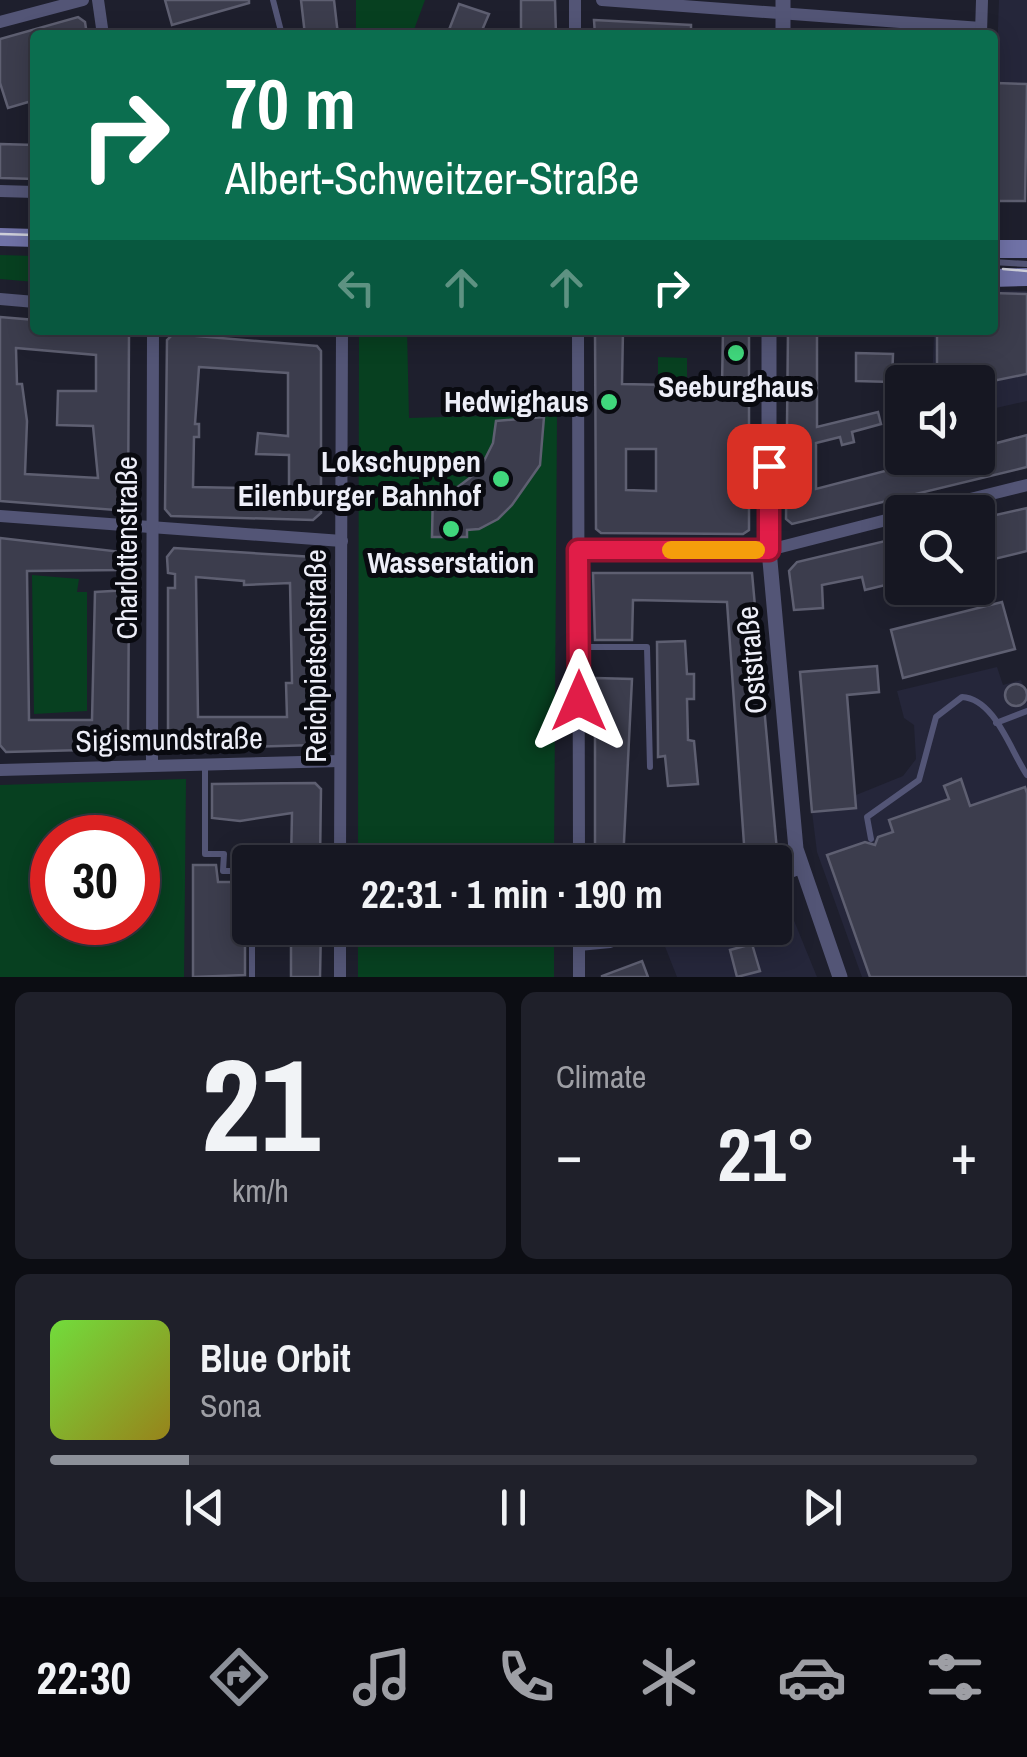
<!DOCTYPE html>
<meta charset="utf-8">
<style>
body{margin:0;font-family:"Archivo Narrow",sans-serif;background:#1f202a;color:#f1f3f6;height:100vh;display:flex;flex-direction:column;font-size:38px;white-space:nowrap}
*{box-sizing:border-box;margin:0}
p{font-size:32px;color:#9e9fa5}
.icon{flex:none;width:55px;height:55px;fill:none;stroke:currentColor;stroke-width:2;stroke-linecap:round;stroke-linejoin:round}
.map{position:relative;height:977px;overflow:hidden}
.panel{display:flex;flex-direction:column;gap:15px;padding:15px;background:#0c0d13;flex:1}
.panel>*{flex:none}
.hud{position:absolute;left:30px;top:30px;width:968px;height:305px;border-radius:10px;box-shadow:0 5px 25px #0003,0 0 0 2px #353640;background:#0b6e4f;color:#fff;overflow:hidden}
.buttons{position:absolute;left:885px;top:365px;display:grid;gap:20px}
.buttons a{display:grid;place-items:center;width:110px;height:110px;border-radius:10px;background:#161722;box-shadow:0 5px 25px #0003,0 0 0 2px #353640;font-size:50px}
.speed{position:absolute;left:30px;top:815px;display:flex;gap:20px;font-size:50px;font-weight:700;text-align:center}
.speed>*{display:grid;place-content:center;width:130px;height:130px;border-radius:50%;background:#161722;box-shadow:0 5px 25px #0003,0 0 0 2px #353640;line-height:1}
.speed .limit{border:15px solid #d22;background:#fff;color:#111}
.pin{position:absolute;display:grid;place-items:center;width:85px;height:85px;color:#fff;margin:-42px;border-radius:20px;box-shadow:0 5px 15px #0006}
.me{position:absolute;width:110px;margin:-55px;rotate:0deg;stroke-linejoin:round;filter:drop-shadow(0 0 8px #0008)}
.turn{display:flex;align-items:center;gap:35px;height:210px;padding:0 30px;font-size:45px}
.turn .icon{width:130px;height:130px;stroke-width:2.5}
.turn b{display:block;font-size:70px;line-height:85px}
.lanes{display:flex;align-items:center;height:95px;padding:0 30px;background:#0003;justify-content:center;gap:50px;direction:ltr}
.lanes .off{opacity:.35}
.big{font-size:75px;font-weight:800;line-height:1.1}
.panel .card{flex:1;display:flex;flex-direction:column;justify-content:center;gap:15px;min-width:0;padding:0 35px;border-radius:15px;background:#1f202a}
.panel .dial{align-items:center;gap:0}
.dial b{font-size:130px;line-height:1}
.song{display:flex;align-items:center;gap:30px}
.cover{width:120px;height:120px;border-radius:15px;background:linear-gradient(135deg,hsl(100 70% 55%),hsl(50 70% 35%))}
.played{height:10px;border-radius:5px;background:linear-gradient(90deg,#8c9099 15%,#353640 15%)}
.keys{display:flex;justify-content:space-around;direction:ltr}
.heat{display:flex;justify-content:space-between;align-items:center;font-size:55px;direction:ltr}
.panel .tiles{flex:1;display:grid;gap:15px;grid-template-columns:1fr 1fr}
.card:last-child{grid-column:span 2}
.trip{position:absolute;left:232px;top:845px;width:560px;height:100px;border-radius:10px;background:#161722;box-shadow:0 5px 25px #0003,0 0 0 2px #353640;font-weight:800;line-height:100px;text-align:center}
.menu{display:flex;height:160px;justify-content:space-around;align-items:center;background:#09090e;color:#9e9fa5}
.menu .icon{width:70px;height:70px}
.menu .active{color:#8c9099}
.menu b{font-size:45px;color:#f1f3f6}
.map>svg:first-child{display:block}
.built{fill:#25263a}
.green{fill:#074020;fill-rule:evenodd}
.building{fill:#3c3d4d;stroke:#5e5f71;stroke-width:2.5;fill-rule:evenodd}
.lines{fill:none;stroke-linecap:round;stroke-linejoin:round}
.service{stroke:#535576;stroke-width:6}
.minor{stroke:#535576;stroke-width:12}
.tertiary{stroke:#535576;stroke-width:15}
.secondary{stroke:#7072a7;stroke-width:18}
.tram{stroke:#cdced9;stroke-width:2.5}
.route-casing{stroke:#92132f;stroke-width:25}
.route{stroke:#e11d48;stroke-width:18}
.slow{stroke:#f59e0b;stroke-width:18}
.poi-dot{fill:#40d77c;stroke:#090a10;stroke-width:4}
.labels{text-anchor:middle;stroke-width:10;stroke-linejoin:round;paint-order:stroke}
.poi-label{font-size:30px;font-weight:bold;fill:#edeef8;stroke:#090a10}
.street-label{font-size:30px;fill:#edeef8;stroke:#090a10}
</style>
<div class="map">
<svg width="1027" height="977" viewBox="0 0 1027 977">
<rect width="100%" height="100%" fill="#1e1f2d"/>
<!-- built -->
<g class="built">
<polygon points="999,0 1027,0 1027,84 996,83"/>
<polygon points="993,290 1027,291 1027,401 978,412 978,382 932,382 934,334 849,331 992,330"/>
<polygon points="997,667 1003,685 1021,680 1027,694 1027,977 862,977 817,852 812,812 856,808 856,795 903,776 916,759 914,725 904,718 897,691"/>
<polygon points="786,901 817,977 677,977 664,944 708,928 775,928 775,902"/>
</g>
<!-- green -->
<g class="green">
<polygon points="356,0 425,0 412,35 356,35"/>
<polygon points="0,255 35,256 35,282 0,279"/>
<polygon points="359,330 407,330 409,418 557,414 554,862 358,862"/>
<polygon points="658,357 687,358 687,385 658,384"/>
<polygon points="32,575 79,579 77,592 87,592 87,711 34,714"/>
<path d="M186,779L184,977H0V785ZM52,838H138V922H52Z"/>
<rect x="358" y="928" width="196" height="49"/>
</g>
<!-- building -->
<g class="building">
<polygon points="165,0 249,0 249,3 172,25"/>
<polygon points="301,0 334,0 338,35 305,35"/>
<polygon points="521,0 555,0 556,35 521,35"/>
<polygon points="459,4 489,14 480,35 447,35"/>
<polygon points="78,17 85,22 87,35 35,35 35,100 8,108 0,83 0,39"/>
<polygon points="594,20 691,25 691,35 595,35"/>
<polygon points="996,83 1027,84 1025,201 993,201"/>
<polygon points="0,144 35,145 35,179 0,178"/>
<polygon points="992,293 1027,294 1027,374 978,384 937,382 937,330 992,330"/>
<path d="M0,317L35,320V330H124L129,335L128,511L0,501ZM16,348L96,355V391H58L57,425L93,426L98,478L25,474L27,421L22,384H17Z"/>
<path d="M595,330H623L622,384L722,386L723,330H749V530L743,534L601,533L596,529ZM626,449H656V491L626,490Z"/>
<polygon points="788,330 817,330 817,427 878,412 881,424 852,432 854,442 842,445 840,437 816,443 816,489 935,458 978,458 978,448 1027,435 1027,467 792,524 786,519"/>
<path d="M173,334L317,346L321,351V513L313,520L171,516L165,509L167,340ZM199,367L288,373V436L258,433L256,454L289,455V489L193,487L194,437H199V424H195Z"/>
<polygon points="856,353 893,354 892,382 856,381"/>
<polygon points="544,417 540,465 512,505 498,519 479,529 467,530 467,537 432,537 433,489 455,489 479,471 493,443 496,421"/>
<polygon points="1027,508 1027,551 978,563 978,519"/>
<polygon points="902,537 902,581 865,590 862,577 822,585 823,608 794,610 789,571 797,562"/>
<polygon points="0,538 122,552 121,570 27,571 29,720 92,720 95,592 129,590 128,744 123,749 6,752 0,745"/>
<path d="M174,548L314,557L321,564L322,739L314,745L174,749L168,743V588H175V574L168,573L167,557ZM196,577L244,581V585L290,583L292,683H286L287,717H198Z"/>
<polygon points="593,573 752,573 778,862 701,862 744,844 727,602 633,600 632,640 595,640"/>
<polygon points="1002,602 1015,649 903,678 891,630"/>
<polygon points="685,641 687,674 694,674 694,699 687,699 688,740 694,741 698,784 668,786 665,756 658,757 658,748 657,642"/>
<polygon points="877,666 879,692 847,695 856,808 812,812 800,672"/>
<polygon points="595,678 632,679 623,862 595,862"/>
<circle cx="1016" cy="695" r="11"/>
<polygon points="961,779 970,806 1025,787 1027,793 1027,977 870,977 827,855 865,842 875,845 878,837 893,832 889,820 949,799 944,786"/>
<polygon points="315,783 321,789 320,862 291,862 292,813 240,821 212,818 212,784"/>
<polygon points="193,865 216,865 218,882 245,882 245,975 193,977"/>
<polygon points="291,928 321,928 320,977 291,977"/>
<polygon points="752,944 760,971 737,977 730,950"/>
<polygon points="642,961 648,977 602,977 602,976"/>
</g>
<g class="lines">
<!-- service -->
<g class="service">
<polyline points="273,0 282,35"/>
<polyline points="992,262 1027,264"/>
<polyline points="580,647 647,647 650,767"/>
<polyline points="996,723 1027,711"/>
<polyline points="205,765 205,854 224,854 223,871 250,871"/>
<path d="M871,839L867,817L919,780L936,717L962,697C995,699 1010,750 1027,775"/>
<polyline points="252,977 252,928"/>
</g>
<!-- minor -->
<g class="minor">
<polyline points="98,0 103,35"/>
<polyline points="575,0 575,35"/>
<polyline points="602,0 981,28"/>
<polyline points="0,22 83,0"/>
<polyline points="981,33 982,0"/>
<polyline points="0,191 35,192"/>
<polyline points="0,299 35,302"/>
<polyline points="578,330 579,862"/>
<polyline points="918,512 1027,485"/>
<polyline points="0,516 342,541"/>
<polyline points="579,550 769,550 902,516"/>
<polyline points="152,765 153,330"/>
<polyline points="0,770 340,761"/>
<polyline points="340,862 342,330"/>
<polyline points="775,878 801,868"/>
<polyline points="340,928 340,977"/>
<polyline points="579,945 610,942 647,928"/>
<polyline points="579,977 579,928"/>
</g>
<!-- tertiary -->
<g class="tertiary">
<polyline points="783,35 783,0"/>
<polyline points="769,330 769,550 796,849 840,977"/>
</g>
<!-- secondary -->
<g class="secondary">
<polyline points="0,237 35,238"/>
<polyline points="992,249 1027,249"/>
<polyline points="992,278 1027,277"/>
</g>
<!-- tram -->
<g class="tram">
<polyline points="0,234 35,235"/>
<polyline points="1003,269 1027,271"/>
</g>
</g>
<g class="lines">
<defs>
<polyline id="route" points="579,701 578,550 769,550 769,466"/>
</defs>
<!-- route casing -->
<use href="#route" class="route-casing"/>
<!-- route -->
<use href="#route" class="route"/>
<!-- slow -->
<polyline class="slow" points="671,550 756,550"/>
</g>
<!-- markers -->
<g class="poi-dot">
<circle cx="736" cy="353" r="10"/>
<circle cx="609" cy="402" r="10"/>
<circle cx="501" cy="479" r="10"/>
<circle cx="451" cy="529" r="10"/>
</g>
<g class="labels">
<!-- poi labels -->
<g class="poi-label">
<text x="736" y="397">Seeburghaus</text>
<text x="589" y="412" text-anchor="end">Hedwighaus</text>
<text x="481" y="472" text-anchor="end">Lokschuppen<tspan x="481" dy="34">Eilenburger Bahnhof</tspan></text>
<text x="451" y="573">Wasserstation</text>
</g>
<!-- street labels -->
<g class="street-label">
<text transform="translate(127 548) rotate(-90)" y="10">Charlottenstraße</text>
<text transform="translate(316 656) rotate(-90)" y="10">Reichpietschstraße</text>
<text transform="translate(752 660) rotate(-95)" y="10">Oststraße</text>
<text transform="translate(169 740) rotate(-1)" y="10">Sigismundstraße</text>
</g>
</g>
</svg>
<div class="buttons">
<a><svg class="icon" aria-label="sound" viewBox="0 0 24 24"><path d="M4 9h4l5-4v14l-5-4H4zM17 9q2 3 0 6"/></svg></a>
<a><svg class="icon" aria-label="search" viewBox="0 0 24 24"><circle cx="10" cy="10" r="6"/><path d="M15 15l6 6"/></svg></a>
</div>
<div class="speed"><div class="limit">30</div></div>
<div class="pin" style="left:769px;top:466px;background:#d93025"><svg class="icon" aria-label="arrive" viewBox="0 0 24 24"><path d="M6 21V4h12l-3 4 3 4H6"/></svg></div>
<svg class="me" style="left:579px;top:701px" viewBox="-20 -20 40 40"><path d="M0-17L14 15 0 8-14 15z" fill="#e11d48" stroke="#fff" stroke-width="4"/></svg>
<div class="trip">22:31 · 1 min · 190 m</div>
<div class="hud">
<div class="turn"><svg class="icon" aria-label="right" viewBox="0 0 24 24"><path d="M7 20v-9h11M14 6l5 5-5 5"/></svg><div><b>70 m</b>Albert-Schweitzer-Straße</div></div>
<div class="lanes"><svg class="icon off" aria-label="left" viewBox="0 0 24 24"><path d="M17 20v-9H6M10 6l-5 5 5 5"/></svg><svg class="icon off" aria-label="ahead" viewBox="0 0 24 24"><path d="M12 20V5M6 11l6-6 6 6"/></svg><svg class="icon off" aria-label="ahead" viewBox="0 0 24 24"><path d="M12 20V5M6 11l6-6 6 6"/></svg><svg class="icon" aria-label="right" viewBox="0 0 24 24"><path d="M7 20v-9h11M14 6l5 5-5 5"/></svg></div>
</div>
</div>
<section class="panel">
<div class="tiles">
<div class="card dial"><b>21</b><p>km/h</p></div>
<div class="card"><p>Climate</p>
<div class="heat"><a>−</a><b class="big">21°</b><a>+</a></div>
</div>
<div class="card">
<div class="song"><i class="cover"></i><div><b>Blue Orbit</b><p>Sona</p></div></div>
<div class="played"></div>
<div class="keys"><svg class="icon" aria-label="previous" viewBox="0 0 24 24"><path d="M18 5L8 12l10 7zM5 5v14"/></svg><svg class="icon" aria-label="pause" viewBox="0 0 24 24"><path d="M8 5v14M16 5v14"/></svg><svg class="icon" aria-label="next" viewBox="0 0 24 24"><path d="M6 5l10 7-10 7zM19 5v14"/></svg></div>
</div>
</div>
</section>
<nav class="menu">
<b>22:30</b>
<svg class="icon active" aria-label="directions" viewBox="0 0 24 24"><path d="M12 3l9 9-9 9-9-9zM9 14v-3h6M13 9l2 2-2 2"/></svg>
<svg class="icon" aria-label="music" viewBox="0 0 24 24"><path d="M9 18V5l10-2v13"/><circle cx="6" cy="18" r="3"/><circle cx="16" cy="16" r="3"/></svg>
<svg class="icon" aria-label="phone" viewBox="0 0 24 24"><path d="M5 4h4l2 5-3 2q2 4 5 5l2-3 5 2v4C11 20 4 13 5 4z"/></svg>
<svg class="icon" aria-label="climate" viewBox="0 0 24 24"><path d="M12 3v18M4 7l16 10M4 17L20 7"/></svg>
<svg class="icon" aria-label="car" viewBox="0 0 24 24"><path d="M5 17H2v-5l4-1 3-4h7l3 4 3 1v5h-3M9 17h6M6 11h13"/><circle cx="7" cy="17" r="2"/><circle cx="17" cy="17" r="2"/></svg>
<svg class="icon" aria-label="filters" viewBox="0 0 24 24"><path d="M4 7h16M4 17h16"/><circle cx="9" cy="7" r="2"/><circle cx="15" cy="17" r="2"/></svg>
</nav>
